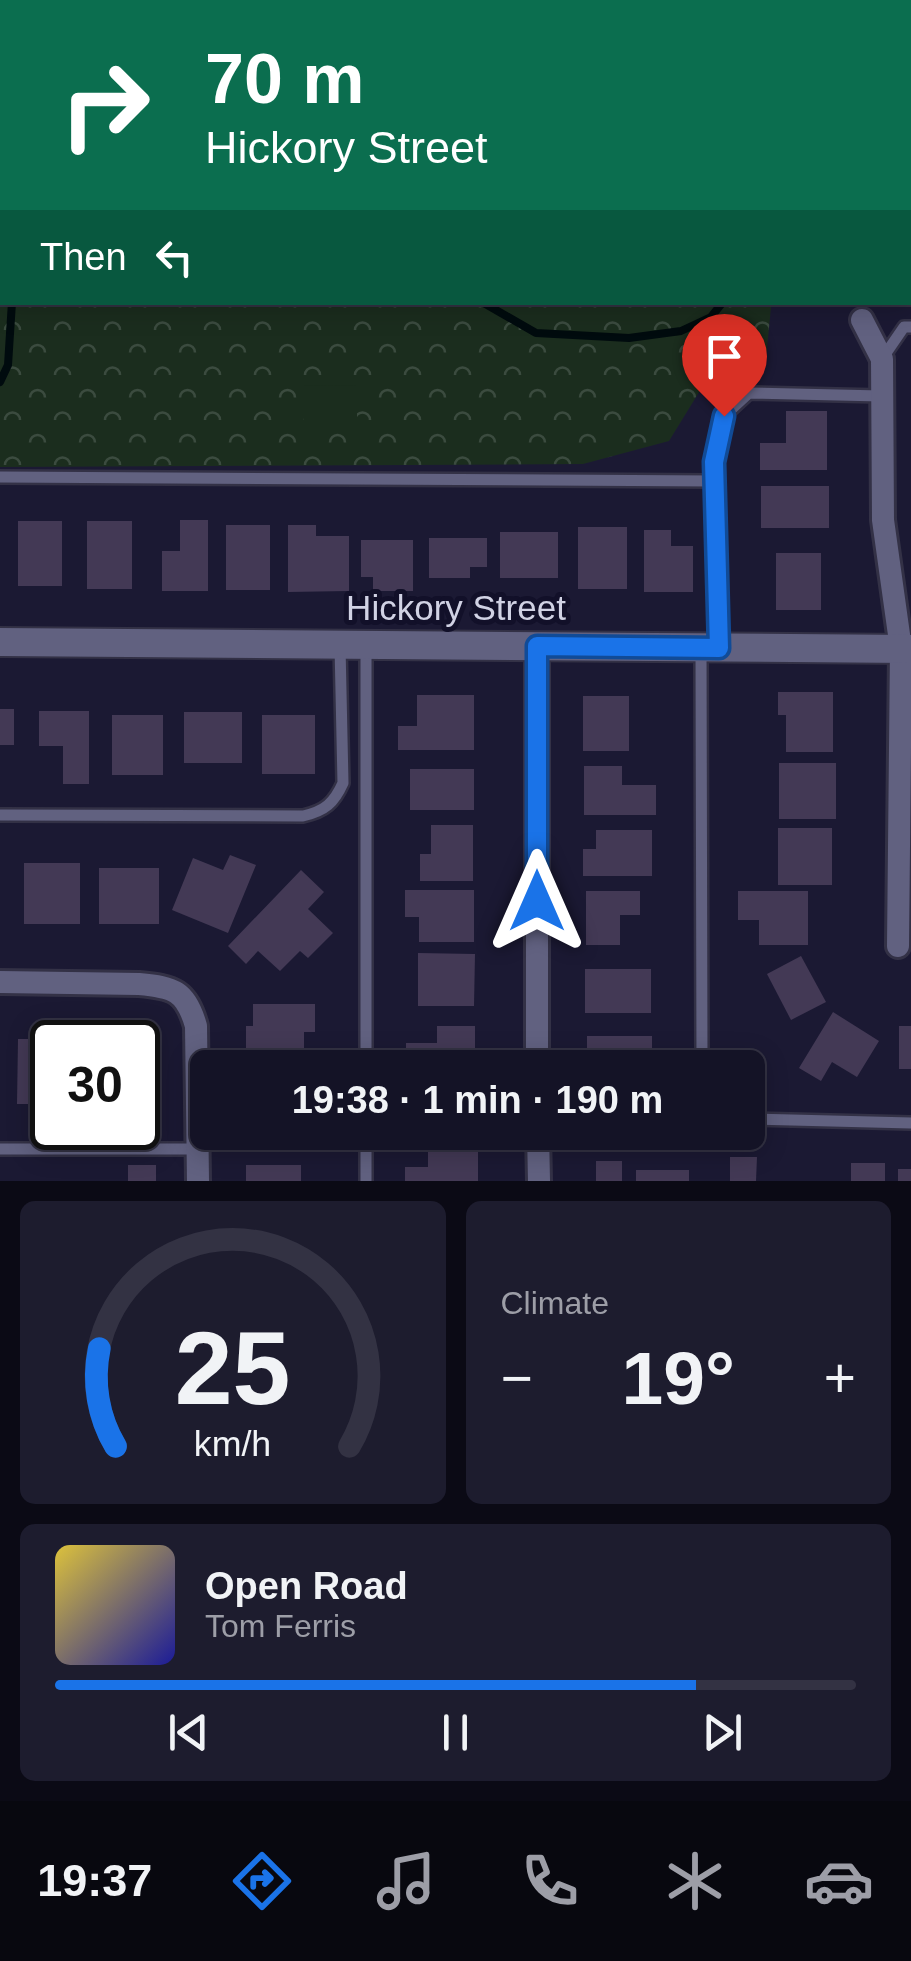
<!DOCTYPE html>
<meta charset="utf-8">
<style>
body{margin:0;font-family:Helvetica,sans-serif;background:#1d1c2e;color:#f1f3f6;height:100vh;display:flex;flex-direction:column;font-size:38px;white-space:nowrap}
*{box-sizing:border-box;margin:0}
p{font-size:32px;color:#9d9ea7}
.icon{flex:none;width:55px;height:55px;fill:none;stroke:currentColor;stroke-width:2;stroke-linecap:round;stroke-linejoin:round}
.map{position:relative;height:1181px;overflow:hidden}
.sheet{display:flex;flex-direction:column;gap:20px;padding:20px;background:#0b0a15;flex:1}
.sheet>*{flex:none}
.banner{position:absolute;left:0px;top:0px;width:912px;height:305px;box-shadow:0 5px 25px #0003,0 0 0 2px #333243;background:#0b6e4f;color:#fff;overflow:hidden}
.speed{position:absolute;left:30px;top:1020px;display:flex;gap:20px;font-size:50px;font-weight:700;text-align:center}
.speed>*{display:grid;place-content:center;width:130px;height:130px;border-radius:50%;background:#141326;box-shadow:0 5px 25px #0003,0 0 0 2px #333243;line-height:1}
.speed .limit{border:5px solid #111;border-radius:15px;background:#fff;color:#111}
.pin{position:absolute;display:grid;place-items:center;width:85px;height:85px;color:#fff;margin:-102px -42px;border-radius:50% 50% 50% 0;rotate:-45deg;box-shadow:0 0 10px #0007}
.pin .icon{rotate:45deg}
.me{position:absolute;width:110px;margin:-55px;rotate:0deg;stroke-linejoin:round;filter:drop-shadow(0 0 8px #0008)}
.turn{display:flex;align-items:center;gap:35px;height:210px;padding:0 40px;font-size:45px}
.turn .icon{width:130px;height:130px;stroke-width:2.5}
.turn b{display:block;font-size:70px;line-height:85px}
.then{display:flex;align-items:center;height:95px;padding:0 40px;background:#0003;gap:20px;font-size:38px}
.big{font-size:75px;font-weight:700;line-height:1.1}
.sheet .widget{flex:1;display:flex;flex-direction:column;justify-content:center;gap:15px;min-width:0;padding:0 35px;border-radius:15px;background:#1d1c2e}
.sheet .dial{align-items:center;gap:0}
.dial svg{height:260px;overflow:visible;fill:none;stroke:#333243;stroke-width:7;stroke-linecap:round;text-anchor:middle}
.dial text{fill:#f1f3f6;stroke:none}
.song{display:flex;align-items:center;gap:30px}
.cover{width:120px;height:120px;border-radius:15px;background:linear-gradient(135deg,hsl(50 70% 55%),hsl(240 70% 35%))}
.played{height:10px;border-radius:5px;background:linear-gradient(90deg,#1a73e8 80%,#333243 80%)}
.keys{display:flex;justify-content:space-around;direction:ltr}
.heat{display:flex;justify-content:space-between;align-items:center;font-size:55px;direction:ltr}
.sheet .tiles{flex:1;display:grid;gap:20px;grid-template-columns:1fr 1fr}
.widget:last-child{grid-column:span 2}
.trip{position:absolute;left:190px;top:1050px;width:575px;height:100px;border-radius:15px;background:#141326;box-shadow:0 5px 25px #0003,0 0 0 2px #333243;font-weight:700;line-height:100px;text-align:center}
.menu{display:flex;height:160px;justify-content:space-around;align-items:center;background:#08080f;color:#9d9ea7}
.menu .icon{width:70px;height:70px}
.menu .current{color:#1a73e8}
.menu b{font-size:45px;color:#f1f3f6}
.map>svg:first-child{display:block}
.park{fill:url(#park-crowns)}
.garden{fill:#1b2d1e}
.lines{fill:none;stroke-linecap:round;stroke-linejoin:round}
.stream{stroke:#000b0e;stroke-width:8}
.building{fill:#433955}
.service-casing{stroke:#333146;stroke-width:16}
.minor-casing{stroke:#333146;stroke-width:28}
.tertiary-casing{stroke:#333146;stroke-width:32}
.service{stroke:#616180;stroke-width:11}
.minor{stroke:#616180;stroke-width:22}
.tertiary{stroke:#616180;stroke-width:28}
.route-casing{stroke:#114b97;stroke-width:25}
.route{stroke:#1a73e8;stroke-width:18}
.labels{text-anchor:middle;stroke-width:10;stroke-linejoin:round;paint-order:stroke}
.street-label{font-size:35px;fill:#d1d2e4;stroke:#121029}
</style>
<div class="map">
<svg width="911" height="1181" viewBox="0 0 911 1181">
<defs>
<pattern id="park-crowns" width="20" height="18" patternUnits="userSpaceOnUse" patternTransform="scale(2.5)"><rect width="20" height="18" fill="#1b2d1e"/><path d="M2 6a3 3 0 1 1 6 0M12 15a3 3 0 1 1 6 0" fill="none" stroke="#3b4b3f"/></pattern>
</defs>
<rect width="100%" height="100%" fill="#1b1933"/>
<!-- park -->
<polygon class="park" points="0,0 109,2 2,2 2,302 777,303 771,307 765,369 701,389 669,441 583,464 0,467"/>
<!-- garden -->
<polygon class="garden" points="304,385 357,386 357,429 304,429"/>
<g class="lines">
<!-- stream -->
<g class="stream">
<polyline points="910,97 911,95"/>
<polyline points="482,302 536,333 629,338 681,331 711,317 723,302"/>
<polyline points="0,382 8,365 12,302"/>
</g>
</g>
<!-- building -->
<g class="building">
<polygon points="786,411 827,411 827,470 760,470 760,443 786,443"/>
<rect x="761" y="486" width="68" height="42"/>
<polygon points="180,520 208,520 208,591 162,591 162,551 180,551"/>
<rect x="18" y="521" width="44" height="65"/>
<rect x="87" y="521" width="45" height="68"/>
<rect x="226" y="525" width="44" height="65"/>
<polygon points="288,525 316,525 316,536 349,536 349,591 288,592"/>
<rect x="578" y="527" width="49" height="62"/>
<polygon points="644,530 671,530 671,546 693,546 693,592 644,592"/>
<rect x="500" y="532" width="58" height="46"/>
<polygon points="429,538 487,538 487,567 470,567 470,578 429,578"/>
<polygon points="361,540 413,540 413,591 373,591 373,577 361,577"/>
<rect x="776" y="553" width="45" height="57"/>
<polygon points="778,692 833,692 833,752 786,752 786,715 778,715"/>
<polygon points="417,695 474,695 474,750 398,750 398,726 417,726"/>
<rect x="583" y="696" width="46" height="55"/>
<rect x="0" y="709" width="14" height="36"/>
<polygon points="39,711 89,711 89,784 63,784 63,746 39,746"/>
<rect x="184" y="712" width="58" height="51"/>
<rect x="112" y="715" width="51" height="60"/>
<rect x="262" y="715" width="53" height="59"/>
<rect x="779" y="763" width="57" height="56"/>
<polygon points="584,766 622,766 622,785 656,785 656,815 584,815"/>
<rect x="410" y="769" width="64" height="41"/>
<polygon points="431,825 473,825 473,881 420,881 420,854 431,854"/>
<rect x="778" y="828" width="54" height="57"/>
<polygon points="596,830 652,830 652,876 583,876 583,849 596,849"/>
<polygon points="230,855 256,865 228,933 172,910 193,858 223,870"/>
<rect x="24" y="863" width="56" height="61"/>
<rect x="99" y="868" width="60" height="56"/>
<polygon points="301,870 324,892 308,909 333,933 308,958 300,951 280,971 258,951 246,964 228,946"/>
<polygon points="405,890 474,890 474,942 419,942 419,917 405,917"/>
<polygon points="586,891 640,891 640,915 620,915 620,945 586,945"/>
<polygon points="738,891 808,891 808,945 759,945 759,920 738,920"/>
<polygon points="418,953 475,954 474,1006 418,1006"/>
<polygon points="801,956 826,1002 791,1020 767,974"/>
<rect x="585" y="969" width="66" height="44"/>
<polygon points="253,1004 315,1004 315,1032 304,1032 304,1060 246,1060 246,1026 253,1026"/>
<polygon points="833,1012 879,1041 857,1077 832,1062 821,1081 799,1068"/>
<polygon points="437,1026 475,1026 475,1068 406,1068 406,1043 437,1043"/>
<rect x="899" y="1026" width="12" height="43"/>
<rect x="587" y="1036" width="65" height="32"/>
<polygon points="18,1039 52,1039 52,1104 17,1104"/>
<rect x="138" y="1040" width="19" height="53"/>
<polygon points="428,1152 478,1152 478,1181 405,1181 405,1167 428,1167"/>
<polygon points="730,1157 757,1157 756,1181 730,1181"/>
<rect x="596" y="1161" width="26" height="20"/>
<rect x="851" y="1163" width="34" height="18"/>
<rect x="128" y="1165" width="28" height="16"/>
<rect x="246" y="1165" width="55" height="16"/>
<rect x="898" y="1169" width="13" height="12"/>
<rect x="636" y="1170" width="53" height="11"/>
</g>
<g class="lines">
<defs>
<g id="service">
<polyline points="882,359 904,327 911,327"/>
<polyline points="0,477 714,481"/>
<polyline points="366,647 366,1068"/>
<polyline points="701,647 702,1068"/>
<polyline points="719,648 713,462 724,416 749,393 881,396"/>
<path d="M0,815L303,816C325,811 334,803 343,783L340,646"/>
<polyline points="748,1119 911,1123"/>
<polyline points="366,1132 366,1181"/>
<polyline points="0,1149 198,1149"/>
</g>
<g id="minor">
<polyline points="222,0 244,2"/>
<polyline points="659,2 662,0"/>
<polyline points="862,320 882,359 883,520 901,649 898,946"/>
<polyline points="537,646 537,1068"/>
<path d="M0,982L139,984C174,987 186,991 196,1026L198,1181"/>
<polyline points="538,1132 539,1181"/>
</g>
<polyline id="tertiary" points="0,642 911,649"/>
</defs>
<!-- service casing -->
<use href="#service" class="service-casing"/>
<!-- minor casing -->
<use href="#minor" class="minor-casing"/>
<!-- tertiary casing -->
<use href="#tertiary" class="tertiary-casing"/>
<!-- service -->
<use href="#service" class="service"/>
<!-- minor -->
<use href="#minor" class="minor"/>
<!-- tertiary -->
<use href="#tertiary" class="tertiary"/>
</g>
<g class="lines">
<defs>
<polyline id="route" points="537,901 537,646 719,648 714,462 724,416"/>
</defs>
<!-- route casing -->
<use href="#route" class="route-casing"/>
<!-- route -->
<use href="#route" class="route"/>
</g>
<g class="labels">
<!-- street labels -->
<g class="street-label">
<text x="456" y="620">Hickory Street</text>
</g>
</g>
</svg>
<div class="speed"><div class="limit">30</div></div>
<div class="pin" style="left:724px;top:416px;background:#d93025"><svg class="icon" aria-label="arrive" viewBox="0 0 24 24"><path d="M6 21V4h12l-3 4 3 4H6"/></svg></div>
<svg class="me" style="left:537px;top:901px" viewBox="-20 -20 40 40"><path d="M0-17L14 15 0 8-14 15z" fill="#1a73e8" stroke="#fff" stroke-width="4"/></svg>
<div class="trip">19:38 · 1 min · 190 m</div>
<div class="banner">
<div class="turn"><svg class="icon" aria-label="right" viewBox="0 0 24 24"><path d="M7 20v-9h11M14 6l5 5-5 5"/></svg><div><b>70 m</b>Hickory Street</div></div>
<div class="then">Then<svg class="icon" aria-label="left" viewBox="0 0 24 24"><path d="M17 20v-9H6M10 6l-5 5 5 5"/></svg></div>
</div>
</div>
<section class="sheet">
<div class="tiles">
<div class="widget dial"><svg viewBox="0 0 100 80">
<path d="M14 69A42 42 0 1 1 86 69"/>
<path d="M14 69A42 42 0 0 1 9 39" stroke="#1a73e8"/>
<text x="50" y="56" font-size="32" font-weight="700">25</text>
<text x="50" y="72" font-size="11">km/h</text>
</svg></div>
<div class="widget"><p>Climate</p>
<div class="heat"><a>−</a><b class="big">19°</b><a>+</a></div>
</div>
<div class="widget">
<div class="song"><i class="cover"></i><div><b>Open Road</b><p>Tom Ferris</p></div></div>
<div class="played"></div>
<div class="keys"><svg class="icon" aria-label="previous" viewBox="0 0 24 24"><path d="M18 5L8 12l10 7zM5 5v14"/></svg><svg class="icon" aria-label="pause" viewBox="0 0 24 24"><path d="M8 5v14M16 5v14"/></svg><svg class="icon" aria-label="next" viewBox="0 0 24 24"><path d="M6 5l10 7-10 7zM19 5v14"/></svg></div>
</div>
</div>
</section>
<nav class="menu">
<b>19:37</b>
<svg class="icon current" aria-label="directions" viewBox="0 0 24 24"><path d="M12 3l9 9-9 9-9-9zM9 14v-3h6M13 9l2 2-2 2"/></svg>
<svg class="icon" aria-label="music" viewBox="0 0 24 24"><path d="M9 18V5l10-2v13"/><circle cx="6" cy="18" r="3"/><circle cx="16" cy="16" r="3"/></svg>
<svg class="icon" aria-label="phone" viewBox="0 0 24 24"><path d="M5 4h4l2 5-3 2q2 4 5 5l2-3 5 2v4C11 20 4 13 5 4z"/></svg>
<svg class="icon" aria-label="climate" viewBox="0 0 24 24"><path d="M12 3v18M4 7l16 10M4 17L20 7"/></svg>
<svg class="icon" aria-label="car" viewBox="0 0 24 24"><path d="M5 17H2v-5l4-1 3-4h7l3 4 3 1v5h-3M9 17h6M6 11h13"/><circle cx="7" cy="17" r="2"/><circle cx="17" cy="17" r="2"/></svg>
</nav>
